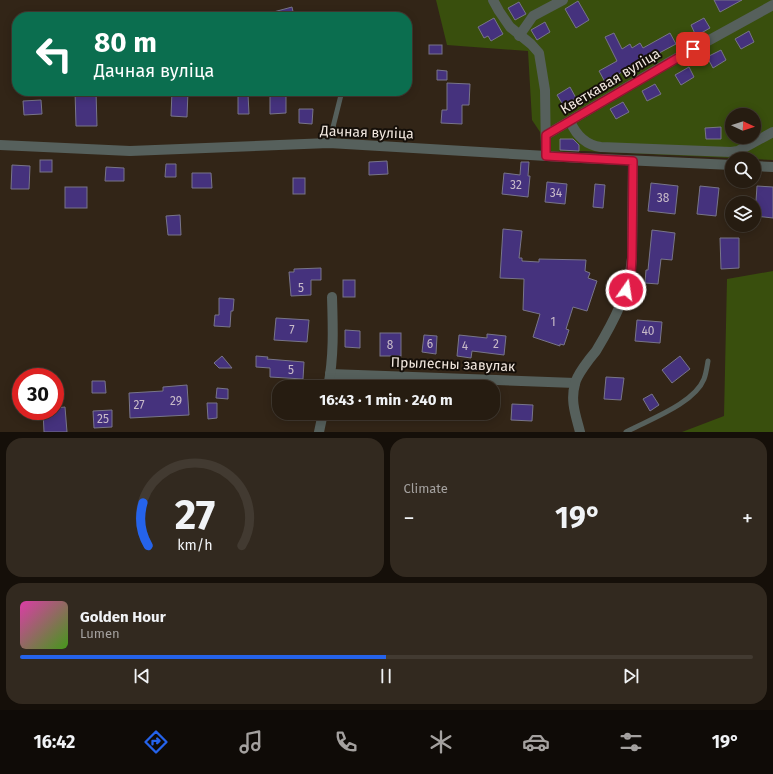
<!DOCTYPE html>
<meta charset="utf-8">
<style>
body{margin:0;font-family:"Fira Sans",sans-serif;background:#32291f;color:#f1f3f6;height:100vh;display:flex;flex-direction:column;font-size:15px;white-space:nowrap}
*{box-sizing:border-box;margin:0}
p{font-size:13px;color:#a4a19f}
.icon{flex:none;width:22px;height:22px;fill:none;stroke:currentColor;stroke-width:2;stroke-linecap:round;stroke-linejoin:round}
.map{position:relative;height:432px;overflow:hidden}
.panel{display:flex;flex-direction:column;gap:6px;padding:6px;background:#150f09;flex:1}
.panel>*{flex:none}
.banner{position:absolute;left:12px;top:12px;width:400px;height:84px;border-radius:16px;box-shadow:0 2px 10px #0003,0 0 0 1px #423a31;background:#0b6e4f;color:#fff;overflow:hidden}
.needle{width:26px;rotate:93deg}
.buttons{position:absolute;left:725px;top:108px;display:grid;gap:8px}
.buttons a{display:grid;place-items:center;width:36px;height:36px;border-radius:50%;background:#261c11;box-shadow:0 2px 10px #0003,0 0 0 1px #423a31;font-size:20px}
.speed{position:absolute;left:12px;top:368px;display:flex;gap:8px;font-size:20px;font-weight:700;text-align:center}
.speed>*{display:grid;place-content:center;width:52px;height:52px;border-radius:50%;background:#261c11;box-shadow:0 2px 10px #0003,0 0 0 1px #423a31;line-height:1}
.speed .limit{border:6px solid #d22;background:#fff;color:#111}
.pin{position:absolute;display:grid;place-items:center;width:34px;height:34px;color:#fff;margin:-17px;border-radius:8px;box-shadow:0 2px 6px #0006}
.me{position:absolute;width:44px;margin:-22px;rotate:13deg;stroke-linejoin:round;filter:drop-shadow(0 0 3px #0008)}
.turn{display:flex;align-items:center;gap:14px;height:84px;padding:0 16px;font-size:18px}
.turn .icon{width:52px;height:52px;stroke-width:2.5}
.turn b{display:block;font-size:28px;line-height:34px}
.big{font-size:30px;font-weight:700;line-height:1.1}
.panel .tile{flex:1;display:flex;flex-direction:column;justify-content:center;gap:6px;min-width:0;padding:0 14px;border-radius:16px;background:#32291f}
.panel .dial{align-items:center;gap:0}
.dial svg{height:104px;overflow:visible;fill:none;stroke:#423a31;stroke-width:7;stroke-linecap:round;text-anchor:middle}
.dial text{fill:#f1f3f6;stroke:none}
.song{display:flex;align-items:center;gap:12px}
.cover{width:48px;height:48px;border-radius:6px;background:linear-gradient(135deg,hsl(320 70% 55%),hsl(100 70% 35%))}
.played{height:4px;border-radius:2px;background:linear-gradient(90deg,#2563eb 50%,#423a31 50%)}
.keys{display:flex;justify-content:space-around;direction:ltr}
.heat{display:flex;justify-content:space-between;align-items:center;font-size:22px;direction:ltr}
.panel .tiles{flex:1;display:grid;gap:6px;grid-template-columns:1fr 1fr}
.tile:last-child{grid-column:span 2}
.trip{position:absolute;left:272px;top:380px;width:228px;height:40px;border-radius:16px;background:#261c11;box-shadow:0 2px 10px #0003,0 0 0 1px #423a31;font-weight:700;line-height:40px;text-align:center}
.tabs{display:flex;height:64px;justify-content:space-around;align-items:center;background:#0f0b07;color:#a4a19f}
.tabs .icon{width:28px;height:28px}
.tabs .current{color:#2563eb}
.tabs b{font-size:18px;color:#f1f3f6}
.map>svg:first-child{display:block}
.green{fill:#394f0d;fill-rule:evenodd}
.building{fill:#45327d;stroke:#787589}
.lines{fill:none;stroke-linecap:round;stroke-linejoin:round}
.lane{stroke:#56605c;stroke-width:5}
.street{stroke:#56605c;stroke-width:10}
.route-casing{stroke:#92132f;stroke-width:10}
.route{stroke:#e11d48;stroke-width:7}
.labels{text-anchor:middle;stroke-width:4;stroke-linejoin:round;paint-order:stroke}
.number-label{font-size:12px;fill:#c8bbc8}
.street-label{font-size:14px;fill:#f3e9e1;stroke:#150f09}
</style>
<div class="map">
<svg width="773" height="432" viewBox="0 0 773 432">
<rect width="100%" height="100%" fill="#322517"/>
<!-- green -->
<g class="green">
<path d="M436,0H773V160L584,151L542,152L540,132L532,120L528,51L447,45ZM732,115H754V137H732Z"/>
<polygon points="173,12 173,17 123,17 123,14"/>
<polygon points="773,271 773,432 682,432 724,416 727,279"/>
</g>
<!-- building -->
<g class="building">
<polygon points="714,0 742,0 720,12"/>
<polygon points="578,1 589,20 576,28 565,9"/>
<polygon points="519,2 526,14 515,20 508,8"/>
<polygon points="292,7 294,16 289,17 267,17 266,14"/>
<polygon points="494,18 503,34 491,41 488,36 484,38 478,27"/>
<polygon points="704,18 710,28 696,36 691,25"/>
<polygon points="545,22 550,32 537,40 531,30"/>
<polygon points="749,31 754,42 741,49 735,39"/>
<polygon points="614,33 622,49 630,44 632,48 640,43 643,48 670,33 676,44 648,59 649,61 628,71 627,69 605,82 599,71 617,61 605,37"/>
<rect x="429" y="45" width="13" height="9"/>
<polygon points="721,50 726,60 713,68 707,57"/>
<polygon points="689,67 694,77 681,85 675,75"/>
<polygon points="437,70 447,71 447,80 437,80"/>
<polygon points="447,83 470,84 469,105 462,105 462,124 441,123 442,110 447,110"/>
<polygon points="655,84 661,94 647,101 642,91"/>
<polygon points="570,87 576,98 563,105 557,95"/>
<polygon points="75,91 96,91 97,126 76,126"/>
<polygon points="172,91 188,91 187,117 171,116"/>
<polygon points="270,91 286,91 286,113 270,114"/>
<polygon points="238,94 248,94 249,114 238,114"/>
<polygon points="41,100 42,114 24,115 23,101"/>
<polygon points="623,102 629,112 616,119 610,109"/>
<polygon points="299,109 313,109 312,124 299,123"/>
<polygon points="721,127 721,139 706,139 705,128"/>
<polygon points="560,139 573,139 579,145 579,151 560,150"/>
<rect x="40" y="160" width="12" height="12"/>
<polygon points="387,161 388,174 369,175 369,162"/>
<polygon points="521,162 529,162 528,176 530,176 528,197 502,194 504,173 520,175"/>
<polygon points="166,164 176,164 176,177 165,177"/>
<polygon points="12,165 30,166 29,189 11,189"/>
<polygon points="106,167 124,168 124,181 105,181"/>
<polygon points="192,173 211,173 212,188 192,188"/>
<rect x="293" y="178" width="12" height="16"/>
<polygon points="547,182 567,184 565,204 545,202"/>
<polygon points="651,183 678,186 675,214 648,211"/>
<polygon points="595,184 605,185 603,208 593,207"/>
<polygon points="700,186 719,188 716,216 697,214"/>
<polygon points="757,186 773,187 773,218 755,216"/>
<rect x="65" y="187" width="22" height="21"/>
<polygon points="180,215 181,235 168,235 166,216"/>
<polygon points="503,229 522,231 519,258 522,258 522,261 539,262 539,259 586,260 585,271 590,273 588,278 597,281 587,311 573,307 566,329 569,330 564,345 560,344 560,346 533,337 540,314 523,310 524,279 500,278"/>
<polygon points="652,230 675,233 672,260 661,259 658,284 645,283 646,270 648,270"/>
<polygon points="720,238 739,238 739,268 721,269"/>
<polygon points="321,268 321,280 311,280 311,295 291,296 289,272 294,272 294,269"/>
<rect x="343" y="280" width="12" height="17"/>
<polygon points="219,298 234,299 233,311 231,311 230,327 214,326 215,315 219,315"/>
<polygon points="276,318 309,320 307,342 274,340"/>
<polygon points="637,320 662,322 660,343 635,341"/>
<polygon points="345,330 360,331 360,348 345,347"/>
<rect x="380" y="333" width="21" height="23"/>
<polygon points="487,334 506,336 504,355 472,351 471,358 457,356 459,335 487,338"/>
<polygon points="424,335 437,336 436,354 422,352"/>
<polygon points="222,356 232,368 219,368 214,363"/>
<polygon points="256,356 268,357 267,359 304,362 303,379 270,377 270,368 256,367"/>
<polygon points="680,356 690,369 672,383 662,370"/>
<polygon points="606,377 624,378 621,400 604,399"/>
<polygon points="92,381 105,381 106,393 92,393"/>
<polygon points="187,385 189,415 130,418 129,393 163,391 163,387"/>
<polygon points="217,388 228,389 228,399 216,398"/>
<polygon points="652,394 659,405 650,411 643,399"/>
<polygon points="207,403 217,403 217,418 208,419"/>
<polygon points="512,404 533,405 532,421 511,420"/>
<polygon points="65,407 67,432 44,432 43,411 55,411 55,408"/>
<polygon points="112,410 112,427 94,428 93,411"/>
</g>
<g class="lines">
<!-- lane -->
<g class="lane">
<polyline points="329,143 342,91"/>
<path d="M626,432C648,420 694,404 704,379C706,374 707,367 708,361"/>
</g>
<!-- street -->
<g class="street">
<polyline points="493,0 499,11 510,27 531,44 539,53 545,90 546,156"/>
<polyline points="519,36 533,16 563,0"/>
<path d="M570,121C576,135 585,145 601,147L731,152L738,151L773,132"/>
<polyline points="546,135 666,64 773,5"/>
<polyline points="0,145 130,151 329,143 581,158 732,165"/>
<polyline points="754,166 773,167"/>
<polyline points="330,374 575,383"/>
<path d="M328,387C334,357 333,327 332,297"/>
<polyline points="319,432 323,413"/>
<path d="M580,432C576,416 570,401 575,384C576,376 590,358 596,351C614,321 629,293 632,258L633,161"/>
</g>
</g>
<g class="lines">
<defs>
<polyline id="route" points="626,290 631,274 632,258 633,161 546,156 546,135 693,49"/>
</defs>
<!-- route casing -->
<use href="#route" class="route-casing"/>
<!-- route -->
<use href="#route" class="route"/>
</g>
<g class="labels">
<!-- number labels -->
<g class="number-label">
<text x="516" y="189">32</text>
<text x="556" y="197">34</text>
<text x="663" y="202">38</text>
<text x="301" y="292">5</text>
<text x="553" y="326">1</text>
<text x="292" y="334">7</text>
<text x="648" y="335">40</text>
<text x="430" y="348">6</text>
<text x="496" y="348">2</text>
<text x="390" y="349">8</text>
<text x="465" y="350">4</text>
<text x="291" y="374">5</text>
<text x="176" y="405">29</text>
<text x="139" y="409">27</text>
<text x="103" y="423">25</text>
</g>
<!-- street labels -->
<g class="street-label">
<text transform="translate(610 81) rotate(-31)" y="5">Кветкавая вуліца</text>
<text transform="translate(367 132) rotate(2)" y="5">Дачная вуліца</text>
<text transform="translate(453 364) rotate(2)" y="5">Прылесны завулак</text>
</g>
</g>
</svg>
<div class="buttons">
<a><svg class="needle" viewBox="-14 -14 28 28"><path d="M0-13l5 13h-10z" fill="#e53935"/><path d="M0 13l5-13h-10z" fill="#a4a19f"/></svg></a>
<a><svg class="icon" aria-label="search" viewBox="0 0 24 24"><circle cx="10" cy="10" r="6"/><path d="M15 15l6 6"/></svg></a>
<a><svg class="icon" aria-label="layers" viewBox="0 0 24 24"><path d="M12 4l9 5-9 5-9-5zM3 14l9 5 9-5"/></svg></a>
</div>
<div class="speed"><div class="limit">30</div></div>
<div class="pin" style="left:693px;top:49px;background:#d93025"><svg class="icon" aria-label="arrive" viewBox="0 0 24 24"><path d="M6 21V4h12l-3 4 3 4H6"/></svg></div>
<svg class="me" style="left:626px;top:290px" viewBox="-20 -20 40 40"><circle r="17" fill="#e11d48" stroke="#fff" stroke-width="3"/><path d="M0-11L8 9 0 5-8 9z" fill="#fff"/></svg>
<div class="trip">16:43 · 1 min · 240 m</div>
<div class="banner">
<div class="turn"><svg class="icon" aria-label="left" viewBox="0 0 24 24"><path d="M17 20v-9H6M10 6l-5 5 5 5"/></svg><div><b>80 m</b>Дачная вуліца</div></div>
</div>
</div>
<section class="panel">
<div class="tiles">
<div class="tile dial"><svg viewBox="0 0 100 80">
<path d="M14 69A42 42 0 1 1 86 69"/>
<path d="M14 69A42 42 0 0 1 10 36" stroke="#2563eb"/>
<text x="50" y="56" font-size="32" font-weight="700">27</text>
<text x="50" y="72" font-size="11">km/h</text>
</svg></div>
<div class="tile"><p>Climate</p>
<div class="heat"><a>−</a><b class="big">19°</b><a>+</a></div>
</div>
<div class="tile">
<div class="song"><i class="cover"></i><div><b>Golden Hour</b><p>Lumen</p></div></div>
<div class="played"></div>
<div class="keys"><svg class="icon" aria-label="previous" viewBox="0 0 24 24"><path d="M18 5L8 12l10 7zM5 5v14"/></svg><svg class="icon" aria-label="pause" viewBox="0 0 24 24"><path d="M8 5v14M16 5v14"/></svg><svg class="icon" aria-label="next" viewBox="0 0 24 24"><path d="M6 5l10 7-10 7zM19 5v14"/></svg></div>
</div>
</div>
</section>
<nav class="tabs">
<b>16:42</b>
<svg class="icon current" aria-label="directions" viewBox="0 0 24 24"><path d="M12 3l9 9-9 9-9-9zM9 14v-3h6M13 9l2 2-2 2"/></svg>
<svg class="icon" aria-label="music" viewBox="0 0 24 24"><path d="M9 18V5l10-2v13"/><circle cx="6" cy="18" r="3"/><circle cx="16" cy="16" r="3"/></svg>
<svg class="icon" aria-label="phone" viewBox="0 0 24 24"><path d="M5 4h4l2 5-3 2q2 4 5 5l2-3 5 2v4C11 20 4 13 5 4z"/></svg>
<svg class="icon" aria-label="climate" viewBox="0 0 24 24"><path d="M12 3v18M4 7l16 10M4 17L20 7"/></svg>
<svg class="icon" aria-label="car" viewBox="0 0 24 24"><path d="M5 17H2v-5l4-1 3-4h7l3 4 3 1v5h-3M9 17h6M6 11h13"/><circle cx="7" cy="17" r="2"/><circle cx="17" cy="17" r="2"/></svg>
<svg class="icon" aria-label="filters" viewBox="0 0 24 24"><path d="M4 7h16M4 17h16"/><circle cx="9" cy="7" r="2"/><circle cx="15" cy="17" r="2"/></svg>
<b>19°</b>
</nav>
